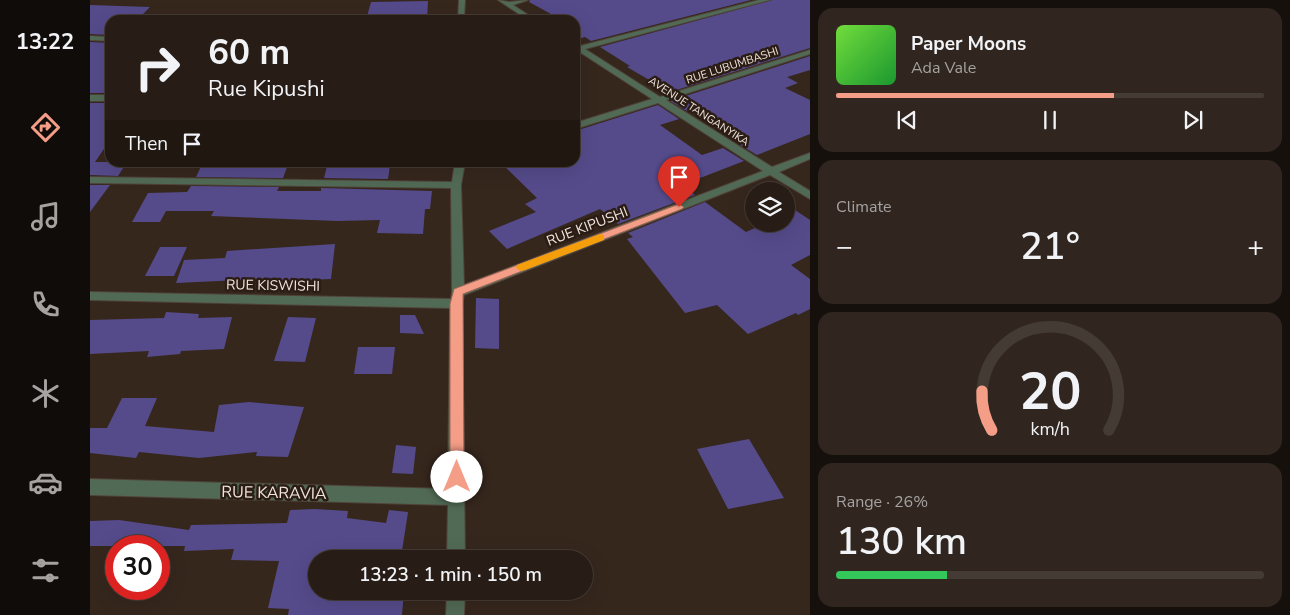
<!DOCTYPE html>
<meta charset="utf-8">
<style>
body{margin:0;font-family:"Nunito Sans",sans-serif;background:#30261f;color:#f1f3f6;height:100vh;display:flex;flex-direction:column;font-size:19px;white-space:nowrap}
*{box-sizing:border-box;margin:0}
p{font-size:16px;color:#a5a2a1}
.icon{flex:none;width:28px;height:28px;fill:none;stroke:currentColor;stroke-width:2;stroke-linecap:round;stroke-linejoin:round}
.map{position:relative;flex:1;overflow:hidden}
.details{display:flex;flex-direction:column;gap:8px;padding:8px;background:#16100c;width:480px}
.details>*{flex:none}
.top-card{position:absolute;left:15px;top:15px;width:475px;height:152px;border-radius:15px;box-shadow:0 5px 20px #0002,0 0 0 1px #443b35;background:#281d16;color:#f1f3f6;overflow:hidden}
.controls{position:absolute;left:655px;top:182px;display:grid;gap:10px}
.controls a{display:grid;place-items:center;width:50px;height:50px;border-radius:50%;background:#281d16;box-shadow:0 5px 20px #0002,0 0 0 1px #443b35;font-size:25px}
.speed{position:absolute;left:15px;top:535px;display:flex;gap:10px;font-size:25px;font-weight:700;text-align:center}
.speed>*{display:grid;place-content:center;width:65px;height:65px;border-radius:50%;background:#281d16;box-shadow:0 5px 20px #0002,0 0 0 1px #443b35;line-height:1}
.speed .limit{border:8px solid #d22;background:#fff;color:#111}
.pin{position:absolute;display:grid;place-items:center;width:42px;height:42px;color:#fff;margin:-51px -21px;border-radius:50% 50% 50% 0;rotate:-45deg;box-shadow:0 0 5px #0007}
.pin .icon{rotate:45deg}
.me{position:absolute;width:55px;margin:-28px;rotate:0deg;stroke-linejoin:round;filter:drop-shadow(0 0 4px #0008)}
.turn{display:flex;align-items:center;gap:18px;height:105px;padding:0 20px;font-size:22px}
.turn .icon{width:65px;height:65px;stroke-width:2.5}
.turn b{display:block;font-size:35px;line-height:42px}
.then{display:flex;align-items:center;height:48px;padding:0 20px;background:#0003;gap:10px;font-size:19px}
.big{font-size:38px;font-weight:600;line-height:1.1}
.details .tile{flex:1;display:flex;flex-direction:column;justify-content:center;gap:8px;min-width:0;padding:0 18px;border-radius:15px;background:#30261f}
.details .dial{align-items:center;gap:0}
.dial svg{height:130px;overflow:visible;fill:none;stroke:#443b35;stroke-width:7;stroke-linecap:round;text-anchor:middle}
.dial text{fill:#f1f3f6;stroke:none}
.song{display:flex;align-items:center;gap:15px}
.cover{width:60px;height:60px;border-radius:8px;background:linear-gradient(135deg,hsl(100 70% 55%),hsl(130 70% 35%))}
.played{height:5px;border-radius:2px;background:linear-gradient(90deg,#f49e87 65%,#443b35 65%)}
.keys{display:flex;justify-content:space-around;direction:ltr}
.heat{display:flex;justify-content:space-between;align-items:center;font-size:28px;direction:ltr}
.charge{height:8px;border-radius:4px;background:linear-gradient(90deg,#34c759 26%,#443b35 0)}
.trip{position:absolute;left:218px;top:550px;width:285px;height:50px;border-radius:25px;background:#281d16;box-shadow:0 5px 20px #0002,0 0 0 1px #443b35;font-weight:600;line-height:50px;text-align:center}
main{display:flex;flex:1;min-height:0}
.tabs{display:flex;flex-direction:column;width:90px;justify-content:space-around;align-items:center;background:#100c09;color:#a5a2a1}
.tabs .icon{width:35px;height:35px}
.tabs .on{color:#f49e87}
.tabs b{font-size:22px;color:#f1f3f6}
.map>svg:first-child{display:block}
.building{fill:#554b8b}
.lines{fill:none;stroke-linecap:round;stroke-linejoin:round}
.street-casing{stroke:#504238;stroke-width:2}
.street{fill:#516a55;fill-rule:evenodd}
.route{fill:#f49e87;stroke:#9f6758}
.slow{fill:#f59e0b}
.labels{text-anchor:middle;stroke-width:5;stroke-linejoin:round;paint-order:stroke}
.far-street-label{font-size:11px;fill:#efe5de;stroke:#2b1d14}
.street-label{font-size:14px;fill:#efe5de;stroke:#2b1d14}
.near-street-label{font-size:16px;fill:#efe5de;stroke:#2b1d14}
</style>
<main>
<nav class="tabs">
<b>13:22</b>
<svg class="icon on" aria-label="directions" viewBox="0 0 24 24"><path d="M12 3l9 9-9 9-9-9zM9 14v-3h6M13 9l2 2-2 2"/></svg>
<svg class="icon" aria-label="music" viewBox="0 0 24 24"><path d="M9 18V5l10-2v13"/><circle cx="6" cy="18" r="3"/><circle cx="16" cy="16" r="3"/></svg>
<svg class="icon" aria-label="phone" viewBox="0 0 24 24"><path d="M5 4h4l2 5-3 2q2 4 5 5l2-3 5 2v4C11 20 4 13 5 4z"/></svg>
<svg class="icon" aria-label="climate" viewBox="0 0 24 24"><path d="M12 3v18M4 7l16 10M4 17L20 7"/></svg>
<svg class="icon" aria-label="car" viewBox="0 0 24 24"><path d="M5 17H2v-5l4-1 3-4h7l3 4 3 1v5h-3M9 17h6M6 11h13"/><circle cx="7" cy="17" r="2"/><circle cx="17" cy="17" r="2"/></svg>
<svg class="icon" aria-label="filters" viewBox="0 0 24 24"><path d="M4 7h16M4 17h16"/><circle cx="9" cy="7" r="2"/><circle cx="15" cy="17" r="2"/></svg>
</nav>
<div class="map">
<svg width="720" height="615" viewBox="0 0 720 615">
<rect width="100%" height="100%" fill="#36271d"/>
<!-- building -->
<g class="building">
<polygon points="440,0 661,0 501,41 495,37 485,40 485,20 472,20 439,2"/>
<polygon points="682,0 720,0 720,48 580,92 537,67 540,66 510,47"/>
<polygon points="338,1 337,20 276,20 281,2"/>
<polygon points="0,5 60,7 47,20 20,20 20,35 0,34"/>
<polygon points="0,42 20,43 20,93 0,93"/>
<polygon points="720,56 720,70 697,77 708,83 695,88 720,100 720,134 667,155 647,143 658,139 611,111 602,114 580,101"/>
<polygon points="0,103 20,103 20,140 5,162 37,162 28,176 0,175"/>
<polygon points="568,105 589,119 570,125 612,155 633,148 654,161 592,185 605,195 528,224 510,209 417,249 399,231 446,212 435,204 447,198 410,162 485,162 485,131"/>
<polygon points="113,162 199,162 193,178 106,177"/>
<polygon points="238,162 269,162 268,165 300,165 298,179 234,178"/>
<polygon points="0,185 20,185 0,212"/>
<polygon points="101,186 189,187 187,191 231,191 231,188 342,191 340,209 335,209 333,234 287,233 290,220 247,221 121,216 124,211 76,211 70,222 42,222 58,193 97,192"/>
<polygon points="615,202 656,232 674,224 696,224 696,204 720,220 720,255 701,265 720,279 720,309 708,315 706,313 658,334 627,305 595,313 537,239 543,237 538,233"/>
<polygon points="245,244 241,279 168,282 169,279 86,283 94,260 135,258 137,251"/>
<polygon points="70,247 97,247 84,276 55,276"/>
<polygon points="386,298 409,299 409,349 385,348"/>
<polygon points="76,312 109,314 108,318 142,317 134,349 91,351 90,354 57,357 59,351 0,354 0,320 74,318"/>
<polygon points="310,315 325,315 334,334 310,333"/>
<polygon points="198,317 226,318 215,362 184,361"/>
<polygon points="268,347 305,347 302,374 264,374"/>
<polygon points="32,398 67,398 55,426 124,432 129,405 159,402 214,407 198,457 166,456 167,452 109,458 49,452 46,458 0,453 0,428 17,428"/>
<polygon points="659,439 694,498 638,509 607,449"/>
<polygon points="306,445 326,447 323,474 302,473"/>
<polygon points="225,509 258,511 257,518 296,523 299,510 318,512 312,551 286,549 284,558 250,554 249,559 226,559 226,591 314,591 312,615 198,615 199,609 178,608 189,561 141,560 144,549 94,551 95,546 0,546 0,521 29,520 99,530 101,525 197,523 200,510"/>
</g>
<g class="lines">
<defs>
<g id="street">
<polygon points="369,0 375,0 374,20 368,20"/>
<polygon points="408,0 419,2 438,0 423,5 446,20 438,20"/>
<polygon points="669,0 680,0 495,49 570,97 720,50 720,54 576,100 682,167 720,153 720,159 689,172 720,191 720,199 680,175 374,295 372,304 375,559 357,559 358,505 0,495 0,479 358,489 360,308 0,300 0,292 361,299 362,292 361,188 0,183 0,177 362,182 365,162 375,162 371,185 374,285 673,171 568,103 485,129 485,123 562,99 485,49 485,44 490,46"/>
<polygon points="0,36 20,37 20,41 0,40"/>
<rect x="0" y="95" width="20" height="6"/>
<polygon points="357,591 375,591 374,615 356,615"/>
</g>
</defs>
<!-- street casing -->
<use href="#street" class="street-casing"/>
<!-- street -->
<use href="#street" class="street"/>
</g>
<!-- route -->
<polygon class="route" points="589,204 594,207 592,209 373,294 374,477 372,482 367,484 362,482 360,477 360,304 364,289"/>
<!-- slow -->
<polygon class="slow" points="510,234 514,235 514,240 435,270 431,271 426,268 427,265"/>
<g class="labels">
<!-- far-street labels -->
<g class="far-street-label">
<text transform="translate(642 65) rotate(-18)" y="4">RUE LUBUMBASHI</text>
<text transform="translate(609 111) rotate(33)" y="4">AVENUE TANGANYIKA</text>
</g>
<!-- street labels -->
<g class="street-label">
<text transform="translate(497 226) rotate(-21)" y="5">RUE KIPUSHI</text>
<text transform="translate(183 285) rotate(1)" y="5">RUE KISWISHI</text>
</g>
<!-- near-street labels -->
<g class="near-street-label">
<text transform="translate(184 492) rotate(1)" y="6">RUE KARAVIA</text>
</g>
</g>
</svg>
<div class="controls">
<a><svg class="icon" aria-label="layers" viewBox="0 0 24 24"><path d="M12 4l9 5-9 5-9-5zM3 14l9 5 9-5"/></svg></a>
</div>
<div class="speed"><div class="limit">30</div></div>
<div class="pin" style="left:589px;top:207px;background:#d93025"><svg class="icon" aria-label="arrive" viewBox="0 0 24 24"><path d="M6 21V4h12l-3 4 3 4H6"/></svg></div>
<svg class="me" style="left:367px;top:477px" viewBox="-20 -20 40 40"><circle r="19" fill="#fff"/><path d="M0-13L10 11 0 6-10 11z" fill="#f49e87"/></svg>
<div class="trip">13:23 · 1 min · 150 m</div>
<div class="top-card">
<div class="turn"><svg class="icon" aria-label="right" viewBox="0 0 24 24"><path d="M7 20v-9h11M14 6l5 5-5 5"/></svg><div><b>60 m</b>Rue Kipushi</div></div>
<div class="then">Then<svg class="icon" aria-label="arrive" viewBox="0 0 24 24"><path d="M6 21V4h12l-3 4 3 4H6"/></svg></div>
</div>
</div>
<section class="details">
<div class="tile">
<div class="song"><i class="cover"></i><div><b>Paper Moons</b><p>Ada Vale</p></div></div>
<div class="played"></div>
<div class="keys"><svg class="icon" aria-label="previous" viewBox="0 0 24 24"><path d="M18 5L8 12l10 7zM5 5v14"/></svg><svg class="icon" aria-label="pause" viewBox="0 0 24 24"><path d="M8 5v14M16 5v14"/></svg><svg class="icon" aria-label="next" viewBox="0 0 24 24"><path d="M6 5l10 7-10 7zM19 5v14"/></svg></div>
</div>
<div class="tile"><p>Climate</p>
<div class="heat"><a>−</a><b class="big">21°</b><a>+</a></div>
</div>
<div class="tile dial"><svg viewBox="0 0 100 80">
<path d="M14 69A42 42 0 1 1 86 69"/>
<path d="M14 69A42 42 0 0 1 8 45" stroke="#f49e87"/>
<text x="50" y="56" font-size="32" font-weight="700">20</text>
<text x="50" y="72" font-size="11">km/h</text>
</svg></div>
<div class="tile"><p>Range · 26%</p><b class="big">130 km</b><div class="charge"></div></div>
</section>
</main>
